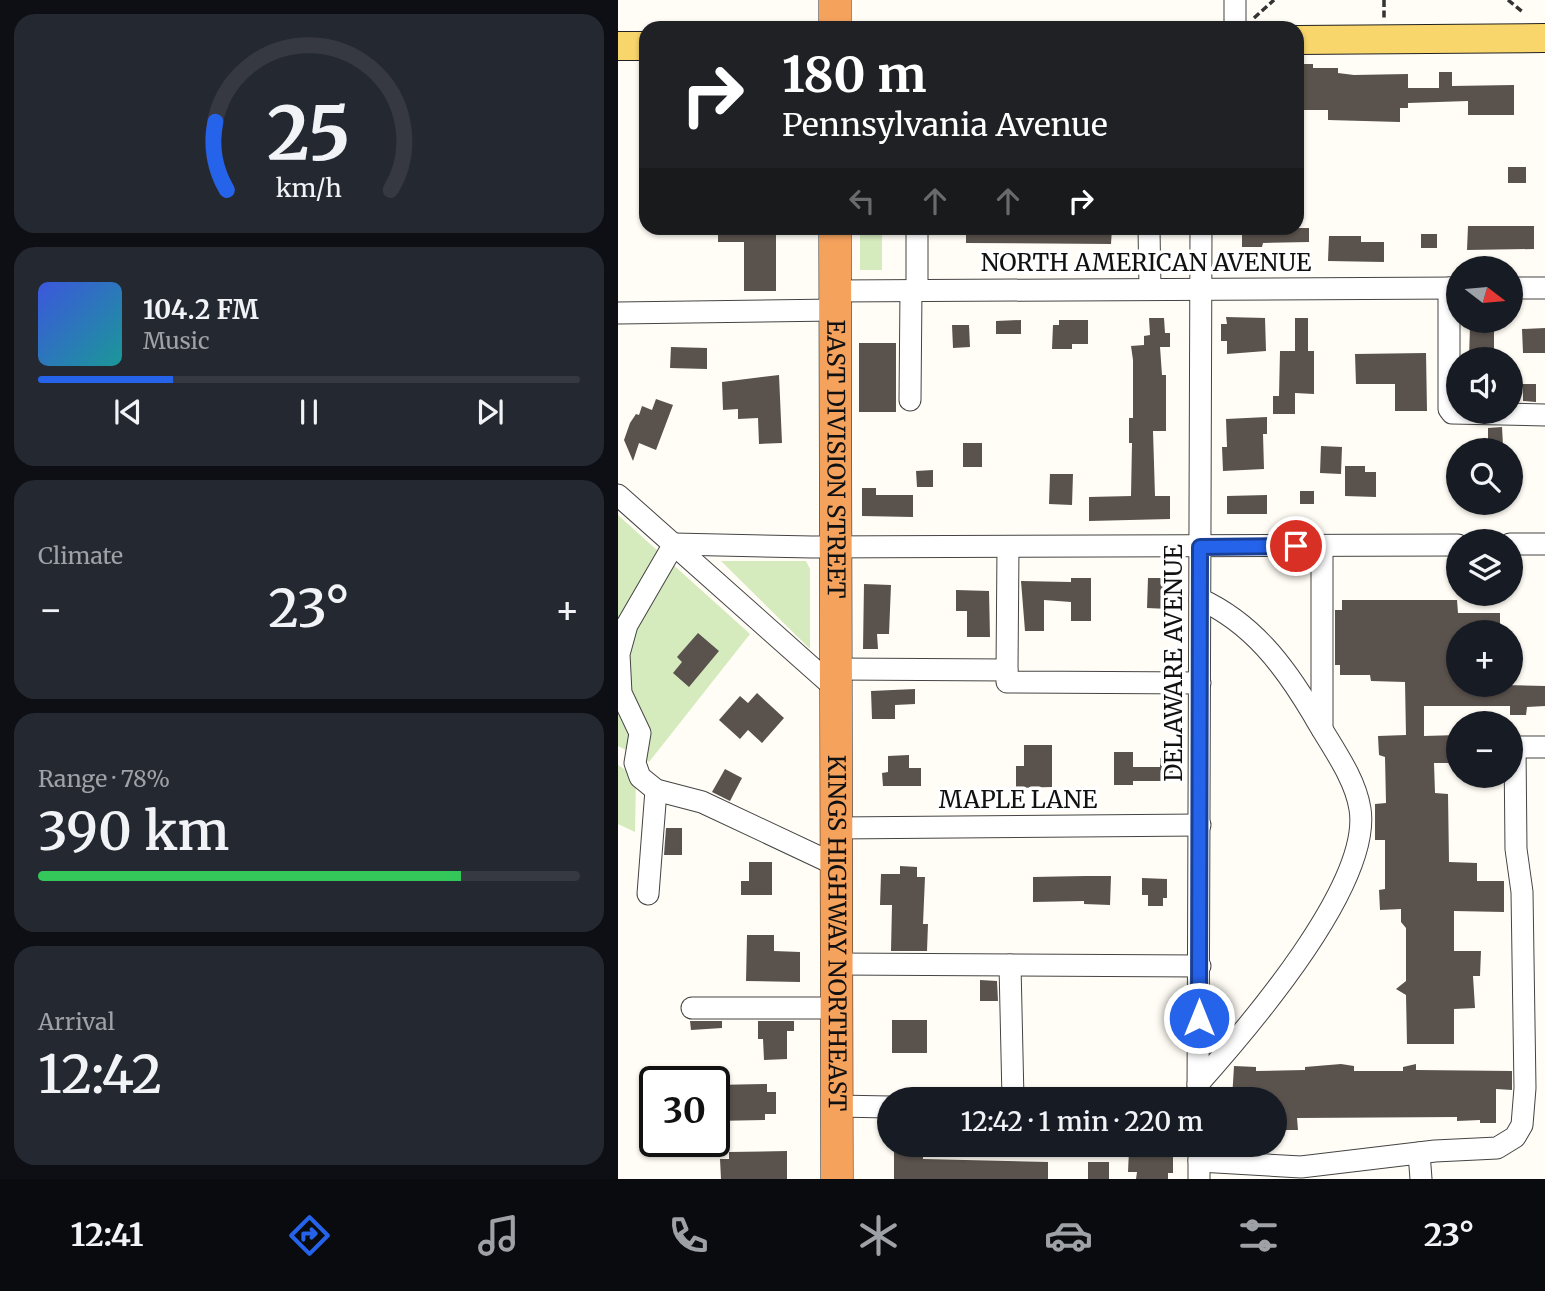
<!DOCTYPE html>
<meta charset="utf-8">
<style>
body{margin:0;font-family:Merriweather,serif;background:#242831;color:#f1f3f6;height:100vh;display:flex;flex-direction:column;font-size:26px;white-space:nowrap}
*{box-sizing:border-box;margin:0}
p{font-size:23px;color:#9ea1a6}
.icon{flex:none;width:38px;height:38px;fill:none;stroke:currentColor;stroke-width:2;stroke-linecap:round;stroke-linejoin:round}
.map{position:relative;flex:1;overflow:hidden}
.drawer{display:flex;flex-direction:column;gap:14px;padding:14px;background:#0d0f14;width:618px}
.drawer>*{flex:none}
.banner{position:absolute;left:21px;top:21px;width:665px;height:214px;border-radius:21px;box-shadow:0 2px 5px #0004;background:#202124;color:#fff;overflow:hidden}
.needle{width:46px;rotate:106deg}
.tools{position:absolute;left:828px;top:256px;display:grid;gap:14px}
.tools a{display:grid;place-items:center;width:77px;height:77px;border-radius:50%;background:#171b24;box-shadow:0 2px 5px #0004;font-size:35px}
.speed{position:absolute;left:21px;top:1066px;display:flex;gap:14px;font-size:35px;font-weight:700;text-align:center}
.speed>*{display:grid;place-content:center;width:91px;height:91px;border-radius:50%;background:#171b24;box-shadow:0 2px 5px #0004;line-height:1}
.speed .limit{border:4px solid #111;border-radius:10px;background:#fff;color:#111}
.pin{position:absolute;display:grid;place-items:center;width:60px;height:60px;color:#fff;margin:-30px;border:4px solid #fff;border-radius:50%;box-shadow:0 2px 7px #0007}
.me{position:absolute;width:77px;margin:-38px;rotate:0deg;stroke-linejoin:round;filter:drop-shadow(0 0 5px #0008)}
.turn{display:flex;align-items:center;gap:24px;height:147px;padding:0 28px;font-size:32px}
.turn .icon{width:91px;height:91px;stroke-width:2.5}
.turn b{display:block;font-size:49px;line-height:60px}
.lanes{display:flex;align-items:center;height:66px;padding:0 28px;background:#0003;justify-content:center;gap:35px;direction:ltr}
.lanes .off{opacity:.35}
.big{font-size:52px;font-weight:600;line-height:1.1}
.drawer .widget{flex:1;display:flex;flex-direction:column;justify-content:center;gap:10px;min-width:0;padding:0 24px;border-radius:21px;background:#242831}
.drawer .dial{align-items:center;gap:0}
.dial svg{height:182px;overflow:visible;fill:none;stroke:#363941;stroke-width:7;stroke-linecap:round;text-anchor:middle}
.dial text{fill:#f1f3f6;stroke:none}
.song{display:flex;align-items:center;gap:21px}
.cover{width:84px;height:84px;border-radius:10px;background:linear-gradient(135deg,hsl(230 70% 55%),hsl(180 70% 35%))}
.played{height:7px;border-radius:4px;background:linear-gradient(90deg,#2563eb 25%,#363941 25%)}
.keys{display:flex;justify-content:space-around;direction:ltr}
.heat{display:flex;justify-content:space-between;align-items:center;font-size:38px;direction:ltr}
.charge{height:10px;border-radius:5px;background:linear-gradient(90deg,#34c759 78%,#363941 0)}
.trip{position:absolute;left:259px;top:1087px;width:410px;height:70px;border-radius:35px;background:#171b24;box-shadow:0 2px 5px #0004;font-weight:600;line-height:70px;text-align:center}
.tab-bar{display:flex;height:112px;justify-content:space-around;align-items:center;background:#090b0e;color:#9ea1a6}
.tab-bar .icon{width:49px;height:49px}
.tab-bar .active{color:#2563eb}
.tab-bar b{font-size:32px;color:#f1f3f6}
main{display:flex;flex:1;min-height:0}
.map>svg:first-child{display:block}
.park{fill:#d5ebbd}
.building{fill:#5a524d}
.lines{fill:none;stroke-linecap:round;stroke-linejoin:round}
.minor-casing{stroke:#444;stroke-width:23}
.major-casing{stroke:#222;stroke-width:30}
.highway-casing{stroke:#222;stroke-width:33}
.path{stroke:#333;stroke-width:3.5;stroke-dasharray:7 3.5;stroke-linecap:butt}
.minor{stroke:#fff;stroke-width:21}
.major{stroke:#f9d66b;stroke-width:28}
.highway{stroke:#f5a25d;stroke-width:32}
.route-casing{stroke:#184099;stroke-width:18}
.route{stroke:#2563eb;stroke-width:12}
.labels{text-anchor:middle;stroke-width:7;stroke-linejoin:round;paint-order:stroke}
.street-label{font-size:24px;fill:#111;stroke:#fff}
</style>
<main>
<section class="drawer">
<div class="widget dial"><svg viewBox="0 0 100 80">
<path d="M14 69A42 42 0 1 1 86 69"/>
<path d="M14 69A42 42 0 0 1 9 39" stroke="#2563eb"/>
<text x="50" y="56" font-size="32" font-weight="700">25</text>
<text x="50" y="72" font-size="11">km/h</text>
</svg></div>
<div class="widget">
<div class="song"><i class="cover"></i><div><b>104.2 FM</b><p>Music</p></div></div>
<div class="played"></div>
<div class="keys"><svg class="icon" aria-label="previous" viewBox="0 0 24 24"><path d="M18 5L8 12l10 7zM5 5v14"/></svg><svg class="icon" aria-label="pause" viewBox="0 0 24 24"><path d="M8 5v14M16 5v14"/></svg><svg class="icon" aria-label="next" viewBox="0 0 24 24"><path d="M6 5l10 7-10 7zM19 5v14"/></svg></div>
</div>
<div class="widget"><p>Climate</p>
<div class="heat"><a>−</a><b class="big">23°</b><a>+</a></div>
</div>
<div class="widget"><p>Range · 78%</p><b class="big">390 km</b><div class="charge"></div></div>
<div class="widget"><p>Arrival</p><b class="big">12:42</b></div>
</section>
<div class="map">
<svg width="928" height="1179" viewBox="0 0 928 1179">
<rect width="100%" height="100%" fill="#fffdf5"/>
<!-- park -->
<g class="park">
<rect x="242" y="228" width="22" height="42"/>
<polygon points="0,515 132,634 31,762 0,746"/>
<polygon points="103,561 188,561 192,569 192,649"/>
<polygon points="0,765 18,777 17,832 0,824"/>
</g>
<!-- building -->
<g class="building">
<polygon points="679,64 695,64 695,68 720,68 720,73 736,75 790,74 790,88 821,88 821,72 834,72 834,86 896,85 896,115 850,115 850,101 790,103 790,108 782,108 782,122 710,120 710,110 679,110"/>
<rect x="890" y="167" width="18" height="16"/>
<polygon points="850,226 916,226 916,249 849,250"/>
<polygon points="100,228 158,228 158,291 126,291 126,242 100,242"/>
<polygon points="348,228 494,228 493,244 348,243"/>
<polygon points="624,228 691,228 691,242 645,243 644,247 624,247"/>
<rect x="803" y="234" width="16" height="14"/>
<polygon points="711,236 743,236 743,242 766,242 766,262 710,261"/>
<polygon points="608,317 647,318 648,351 609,354 609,341 603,341 603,324 609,324"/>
<polygon points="531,318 546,318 547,333 552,333 552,347 542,347 544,375 548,375 548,431 535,431 537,496 552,496 552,519 471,521 471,497 513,496 514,443 511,443 511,418 515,418 515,360 513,346 526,345 526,336 532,335"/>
<polygon points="677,318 690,318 690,351 696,351 696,394 677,393 677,414 655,414 655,396 661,396 662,351 677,351"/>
<polygon points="403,320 403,334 378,334 378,321"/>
<polygon points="441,320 470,320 470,344 454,344 454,349 434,349 435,325 441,325"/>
<polygon points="334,325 351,325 352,347 335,348"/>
<polygon points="852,326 876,326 876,359 851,359"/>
<polygon points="928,328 928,353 905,353 904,329"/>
<rect x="241" y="343" width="37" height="69"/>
<polygon points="53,347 89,348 89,369 52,368"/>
<polygon points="808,353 809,411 777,411 777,384 738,384 737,354"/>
<polygon points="161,375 164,443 141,444 140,418 120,419 120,409 105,410 104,382"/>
<polygon points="905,384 918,384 918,402 905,401"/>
<polygon points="38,399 55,405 38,450 21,443 15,461 6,440 12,423 18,414 21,415 24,406 34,410"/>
<polygon points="649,417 649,434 645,434 646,469 605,471 604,447 609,447 608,419"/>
<polygon points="884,427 885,445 870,445 870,428"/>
<rect x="345" y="443" width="19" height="24"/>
<polygon points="703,446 724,447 723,474 702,473"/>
<polygon points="727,466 747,466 747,472 758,472 758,497 727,496"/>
<polygon points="315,470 315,487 299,487 298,471"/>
<polygon points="432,474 455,474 454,505 431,504"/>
<polygon points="244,488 258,488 258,495 295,495 295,517 244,516"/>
<rect x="682" y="491" width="14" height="13"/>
<polygon points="649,495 649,514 609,514 609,496"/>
<polygon points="453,578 473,578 473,621 453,621 453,602 426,600 426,631 407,631 403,581 453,582"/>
<polygon points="530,578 552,578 551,609 529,608"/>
<polygon points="246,584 273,585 271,634 259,634 260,649 245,649"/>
<polygon points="338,590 371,591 372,637 349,637 349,611 338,611"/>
<polygon points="724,600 839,600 840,613 882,613 882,632 840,632 840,684 928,686 928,706 909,707 908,715 892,715 892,706 806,706 806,736 840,735 840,763 816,763 817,793 830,794 831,862 859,863 859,881 886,881 886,912 836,911 836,951 863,951 862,976 855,976 857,1008 836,1009 836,1044 789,1044 788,995 778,989 788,981 788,928 783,922 783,909 762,910 761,890 767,889 767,840 757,840 757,804 768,803 767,757 761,755 760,736 788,735 787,682 753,681 752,675 722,675 722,665 717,665 717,610 724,610"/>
<polygon points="80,633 101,651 71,687 55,673 64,662 59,657"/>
<polygon points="297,689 297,704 277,705 277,719 254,719 253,691"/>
<polygon points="139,693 166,718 144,743 130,730 122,739 101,720 122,696 130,703"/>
<polygon points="406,745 434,745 434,787 398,788 398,766 406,766"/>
<polygon points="496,752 515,752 515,767 542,767 542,758 555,758 555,781 515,781 515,785 496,785"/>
<polygon points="291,755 291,768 303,768 303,786 265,786 264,773 270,772 270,756"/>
<polygon points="107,769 124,778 112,801 94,792"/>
<polygon points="48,828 64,828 64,855 46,855"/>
<polygon points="131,862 154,862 154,895 123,895 123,881 131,881"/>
<polygon points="282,866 299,867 299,877 307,877 305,924 310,924 309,951 273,951 274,905 262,905 263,874 282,874"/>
<polygon points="467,876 493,876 492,905 466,904 466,901 415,902 415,877"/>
<polygon points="524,878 549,879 549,898 545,898 545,906 530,906 530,895 524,895"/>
<polygon points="129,935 156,935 156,951 182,952 182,982 128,981"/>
<polygon points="362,980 379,981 380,1001 362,1001"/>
<rect x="274" y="1020" width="35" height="33"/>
<polygon points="72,1021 104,1021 104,1028 73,1030"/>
<polygon points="140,1021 176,1021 176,1031 169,1031 169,1059 146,1060 145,1039 140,1039"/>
<polygon points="723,1064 736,1066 736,1071 785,1071 785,1067 798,1064 798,1070 894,1071 894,1090 878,1089 878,1123 862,1123 862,1120 839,1121 839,1117 679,1118 680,1130 656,1130 656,1099 614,1099 616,1066 638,1067 638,1071 687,1070 687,1067"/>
<polygon points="149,1084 149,1092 158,1092 158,1114 147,1114 147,1120 96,1121 96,1085"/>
<polygon points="511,1150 555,1151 555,1173 550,1173 550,1179 518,1179 519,1172 510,1172"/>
<polygon points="169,1151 169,1179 103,1179 102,1159 111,1159 111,1152"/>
<polygon points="276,1152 294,1152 294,1156 305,1156 305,1159 430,1162 430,1179 276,1179"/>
<rect x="470" y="1162" width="21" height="17"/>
</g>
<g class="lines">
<defs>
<g id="minor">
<polyline points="617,0 617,28"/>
<polyline points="299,228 299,290"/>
<polyline points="531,228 532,289"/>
<polyline points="831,288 831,409 834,413 928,415"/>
<polyline points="892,288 928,288"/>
<polyline points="217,291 840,288"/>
<polyline points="0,313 218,310"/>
<polyline points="292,400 293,290"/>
<polyline points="0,495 218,689"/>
<polyline points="892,544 928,544"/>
<polyline points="218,669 389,670 389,682 582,683"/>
<polyline points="389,670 390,547"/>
<polyline points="704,729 704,546"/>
<polyline points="218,828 582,825"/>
<polyline points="218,865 84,802 38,790 22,777 17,763 22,733 3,693 1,654 9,625 56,544 194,547 840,545"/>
<polyline points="30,894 38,790"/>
<polyline points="219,964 582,966"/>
<polyline points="392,965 395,1099"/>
<polyline points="74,1008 219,1008"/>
<path d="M580,1084C629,1029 754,885 742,809C737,776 711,743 695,714C666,665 634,623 582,599"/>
<polyline points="580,1099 583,228"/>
<polyline points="219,1106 271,1107"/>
<polyline points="581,1144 581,1179"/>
<polyline points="801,1153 803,1179"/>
<polyline points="581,1161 683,1167 817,1151 879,1148 897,1137 904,1125 907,1088 904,892 898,849 897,747 928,747"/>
</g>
<g id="major">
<polyline points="679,40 928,38"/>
<polyline points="0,46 28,46"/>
</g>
<g id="highway">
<polyline points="217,28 217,0"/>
<path id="s1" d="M217,228L219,1179"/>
</g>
</defs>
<!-- minor casing -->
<use href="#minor" class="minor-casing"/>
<!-- major casing -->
<use href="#major" class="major-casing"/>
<!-- highway casing -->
<use href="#highway" class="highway-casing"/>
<!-- path -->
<g class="path">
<polyline points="766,0 766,19"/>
<polyline points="890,0 906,13"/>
<polyline points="636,18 656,0"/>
</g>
<!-- minor -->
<use href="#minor" class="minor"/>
<!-- major -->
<use href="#major" class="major"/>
<!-- highway -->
<use href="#highway" class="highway"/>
</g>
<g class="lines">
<defs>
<polyline id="route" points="581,1018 582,547 678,546"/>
</defs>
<!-- route casing -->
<use href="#route" class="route-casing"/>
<!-- route -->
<use href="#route" class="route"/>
</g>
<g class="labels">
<!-- street labels -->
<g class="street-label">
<text x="528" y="271">NORTH AMERICAN AVENUE</text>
<text dy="8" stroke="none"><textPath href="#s1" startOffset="231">EAST DIVISION STREET</textPath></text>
<text transform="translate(556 663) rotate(-90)" y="8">DELAWARE AVENUE</text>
<text x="400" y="808">MAPLE LANE</text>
<text dy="8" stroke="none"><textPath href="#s1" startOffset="705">KINGS HIGHWAY NORTHEAST</textPath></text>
</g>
</g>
</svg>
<div class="tools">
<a><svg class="needle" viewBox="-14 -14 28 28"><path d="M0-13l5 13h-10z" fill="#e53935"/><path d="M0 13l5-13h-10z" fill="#9ea1a6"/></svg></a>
<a><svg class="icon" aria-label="sound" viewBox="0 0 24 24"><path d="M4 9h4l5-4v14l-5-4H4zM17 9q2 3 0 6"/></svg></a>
<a><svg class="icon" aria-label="search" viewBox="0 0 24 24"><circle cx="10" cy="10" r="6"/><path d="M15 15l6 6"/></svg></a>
<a><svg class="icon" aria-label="layers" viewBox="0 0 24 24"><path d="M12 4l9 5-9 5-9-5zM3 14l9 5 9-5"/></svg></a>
<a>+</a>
<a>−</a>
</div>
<div class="speed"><div class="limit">30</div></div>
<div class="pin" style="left:678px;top:546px;background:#d93025"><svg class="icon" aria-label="arrive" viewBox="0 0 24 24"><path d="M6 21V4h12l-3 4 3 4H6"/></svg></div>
<svg class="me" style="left:581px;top:1018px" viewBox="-20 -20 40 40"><circle r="17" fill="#2563eb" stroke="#fff" stroke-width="3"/><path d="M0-11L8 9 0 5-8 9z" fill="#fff"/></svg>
<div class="trip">12:42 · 1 min · 220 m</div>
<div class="banner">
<div class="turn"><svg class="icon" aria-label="right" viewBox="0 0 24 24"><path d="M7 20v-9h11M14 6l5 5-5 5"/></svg><div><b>180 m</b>Pennsylvania Avenue</div></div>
<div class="lanes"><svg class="icon off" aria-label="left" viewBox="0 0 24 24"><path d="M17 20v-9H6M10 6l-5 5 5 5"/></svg><svg class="icon off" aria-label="ahead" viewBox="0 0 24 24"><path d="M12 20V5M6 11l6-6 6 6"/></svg><svg class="icon off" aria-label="ahead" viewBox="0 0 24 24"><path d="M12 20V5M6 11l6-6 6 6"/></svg><svg class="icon" aria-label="right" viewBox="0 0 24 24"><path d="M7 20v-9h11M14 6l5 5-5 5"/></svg></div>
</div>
</div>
</main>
<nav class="tab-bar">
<b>12:41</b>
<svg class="icon active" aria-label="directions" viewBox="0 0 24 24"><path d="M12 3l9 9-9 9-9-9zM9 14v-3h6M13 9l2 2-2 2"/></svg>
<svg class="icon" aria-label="music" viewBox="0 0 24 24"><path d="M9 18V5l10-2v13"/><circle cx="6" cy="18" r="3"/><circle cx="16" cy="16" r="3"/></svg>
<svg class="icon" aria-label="phone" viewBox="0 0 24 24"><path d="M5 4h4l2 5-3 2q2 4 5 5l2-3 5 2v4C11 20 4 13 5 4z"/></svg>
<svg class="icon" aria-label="climate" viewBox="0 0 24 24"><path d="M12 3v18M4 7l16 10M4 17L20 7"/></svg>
<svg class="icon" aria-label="car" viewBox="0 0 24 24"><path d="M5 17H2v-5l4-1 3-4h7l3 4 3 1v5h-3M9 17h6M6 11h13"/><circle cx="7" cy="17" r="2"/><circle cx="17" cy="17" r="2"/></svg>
<svg class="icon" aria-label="filters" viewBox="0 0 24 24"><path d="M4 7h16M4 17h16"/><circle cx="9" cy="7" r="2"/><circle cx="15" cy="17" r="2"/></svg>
<b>23°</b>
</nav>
